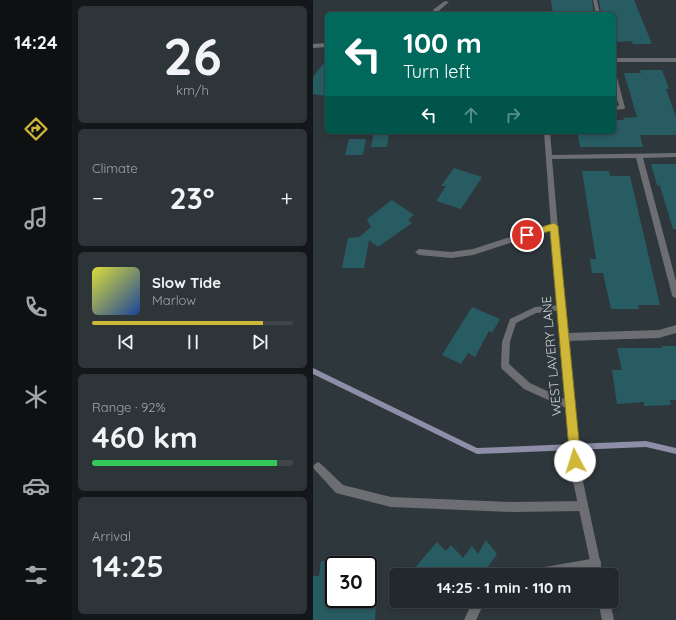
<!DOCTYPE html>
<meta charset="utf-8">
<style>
body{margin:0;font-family:Quicksand,sans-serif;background:#2e3539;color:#f1f3f6;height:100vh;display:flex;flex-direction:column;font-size:15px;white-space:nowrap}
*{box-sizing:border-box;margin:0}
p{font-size:13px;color:#a2a6aa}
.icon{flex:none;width:22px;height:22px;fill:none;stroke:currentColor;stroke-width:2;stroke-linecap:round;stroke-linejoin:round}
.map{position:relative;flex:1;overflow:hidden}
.side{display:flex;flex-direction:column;gap:6px;padding:6px;background:#131719;width:241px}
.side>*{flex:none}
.hud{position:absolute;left:12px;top:12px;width:291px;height:122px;border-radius:6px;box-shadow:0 2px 6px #0003,0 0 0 1px #3f4549;background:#00695c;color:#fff;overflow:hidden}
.speed{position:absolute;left:12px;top:556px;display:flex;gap:8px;font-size:20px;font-weight:700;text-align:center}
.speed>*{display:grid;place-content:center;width:52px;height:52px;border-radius:50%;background:#22292d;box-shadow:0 2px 6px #0003,0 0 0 1px #3f4549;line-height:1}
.speed .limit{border:2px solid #111;border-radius:6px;background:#fff;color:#111}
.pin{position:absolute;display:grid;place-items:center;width:34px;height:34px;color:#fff;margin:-17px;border:2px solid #fff;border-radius:50%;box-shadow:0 1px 4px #0007}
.me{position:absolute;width:44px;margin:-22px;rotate:355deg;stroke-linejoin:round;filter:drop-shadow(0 0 3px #0008)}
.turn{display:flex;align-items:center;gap:14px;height:84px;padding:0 12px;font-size:18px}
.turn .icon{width:52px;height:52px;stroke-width:2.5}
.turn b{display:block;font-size:28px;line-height:34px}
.lanes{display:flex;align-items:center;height:38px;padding:0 12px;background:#0003;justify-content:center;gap:20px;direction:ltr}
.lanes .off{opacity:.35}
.big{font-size:30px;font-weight:700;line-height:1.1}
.side .tile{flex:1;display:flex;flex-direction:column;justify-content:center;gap:6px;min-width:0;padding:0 14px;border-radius:6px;background:#2e3539}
.side .dial{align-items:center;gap:0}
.dial b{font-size:52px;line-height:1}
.song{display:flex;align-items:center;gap:12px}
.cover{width:48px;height:48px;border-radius:6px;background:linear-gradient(135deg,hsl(60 70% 55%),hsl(220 70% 35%))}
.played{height:4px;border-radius:2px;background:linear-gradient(90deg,#cfb837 85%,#3f4549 85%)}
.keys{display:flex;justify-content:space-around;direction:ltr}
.heat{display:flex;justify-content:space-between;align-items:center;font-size:22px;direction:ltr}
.charge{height:6px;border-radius:3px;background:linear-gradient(90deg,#34c759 92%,#3f4549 0)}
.trip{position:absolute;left:76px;top:568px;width:230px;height:40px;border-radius:6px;background:#22292d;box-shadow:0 2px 6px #0003,0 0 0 1px #3f4549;font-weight:700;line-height:40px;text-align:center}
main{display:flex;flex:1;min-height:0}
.dock{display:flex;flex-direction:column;width:72px;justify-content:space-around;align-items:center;background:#0e1012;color:#a2a6aa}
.dock .icon{width:28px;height:28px}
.dock .selected{color:#cfb837}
.dock b{font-size:18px;color:#f1f3f6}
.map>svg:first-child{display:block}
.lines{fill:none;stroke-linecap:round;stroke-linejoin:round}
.stream{fill:#8f8ea8;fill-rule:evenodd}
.building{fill:#285c63}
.lane{fill:#6c6e72;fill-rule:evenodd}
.street{fill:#6c6e72;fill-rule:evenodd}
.route{fill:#cfb837;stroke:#877824}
.labels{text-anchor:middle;stroke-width:4;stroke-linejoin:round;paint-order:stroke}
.street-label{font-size:13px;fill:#cdd2d6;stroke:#2e373c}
</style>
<main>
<nav class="dock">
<b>14:24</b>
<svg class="icon selected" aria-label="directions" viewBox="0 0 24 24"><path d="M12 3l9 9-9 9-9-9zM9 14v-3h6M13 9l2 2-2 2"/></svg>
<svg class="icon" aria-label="music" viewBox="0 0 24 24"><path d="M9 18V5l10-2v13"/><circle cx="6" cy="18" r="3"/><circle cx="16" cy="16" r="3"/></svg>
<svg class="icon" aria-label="phone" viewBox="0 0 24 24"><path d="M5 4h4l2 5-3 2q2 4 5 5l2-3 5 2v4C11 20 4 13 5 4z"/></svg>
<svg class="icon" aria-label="climate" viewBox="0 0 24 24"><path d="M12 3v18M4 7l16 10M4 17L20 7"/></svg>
<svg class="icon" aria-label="car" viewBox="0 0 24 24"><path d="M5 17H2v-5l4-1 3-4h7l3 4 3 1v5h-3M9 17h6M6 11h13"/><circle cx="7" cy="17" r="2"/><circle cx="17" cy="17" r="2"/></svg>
<svg class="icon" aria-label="filters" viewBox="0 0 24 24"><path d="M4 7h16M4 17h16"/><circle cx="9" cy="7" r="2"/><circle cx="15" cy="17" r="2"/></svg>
</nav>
<section class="side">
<div class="tile dial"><b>26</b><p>km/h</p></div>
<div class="tile"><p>Climate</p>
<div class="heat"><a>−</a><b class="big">23°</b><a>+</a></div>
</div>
<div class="tile">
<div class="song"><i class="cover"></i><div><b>Slow Tide</b><p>Marlow</p></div></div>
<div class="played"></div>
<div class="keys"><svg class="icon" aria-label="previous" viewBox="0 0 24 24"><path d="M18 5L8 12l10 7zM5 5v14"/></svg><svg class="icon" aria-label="pause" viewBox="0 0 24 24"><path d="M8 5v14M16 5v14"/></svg><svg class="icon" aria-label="next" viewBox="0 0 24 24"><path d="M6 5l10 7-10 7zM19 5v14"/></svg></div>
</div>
<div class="tile"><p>Range · 92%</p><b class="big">460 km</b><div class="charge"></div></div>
<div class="tile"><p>Arrival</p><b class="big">14:25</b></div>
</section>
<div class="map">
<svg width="363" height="620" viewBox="0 0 363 620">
<rect width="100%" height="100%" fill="#2e373c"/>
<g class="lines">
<!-- stream -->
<polygon class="stream" points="0,368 164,448 333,441 363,448 363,454 333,447 164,454 0,374"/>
</g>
<!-- building -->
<g class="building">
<polygon points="238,0 279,0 281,14 240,14"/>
<polygon points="286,0 321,0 339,44 320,44 319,41 303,42 301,36 301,14 288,14"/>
<polygon points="14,59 14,96 0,94 0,77"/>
<polygon points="327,70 349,70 356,89 353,89 363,117 363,135 327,135 330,147 267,147 264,132 301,132 301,120 311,120 310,118 324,117 311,73 328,73"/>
<polygon points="61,132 76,132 74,147 58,147"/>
<polygon points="36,139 53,139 50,155 32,155"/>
<polygon points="338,164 363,164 363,229 360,229 347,186 344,185"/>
<polygon points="141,168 169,177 148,209 123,201 133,186 128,186"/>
<polygon points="269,171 296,171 297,176 317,176 347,305 325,305 326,309 298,309 290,273 279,273 277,259 283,259"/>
<polygon points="79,200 101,215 95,220 99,223 65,247 56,240 51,268 29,268 35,238 46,237 58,227 54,219"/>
<polygon points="159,307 187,319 179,333 176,331 162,357 155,353 148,364 129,355"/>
<polygon points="349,346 363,346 363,400 357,400 358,405 331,406 331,402 304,404 299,370 309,370 304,348 349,348"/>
<polygon points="173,540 184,554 169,575 96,575 124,542 133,551 138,545 150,558 159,546 165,554"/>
<polygon points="8,561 21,561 21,599 63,599 62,620 0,620 0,576 6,576"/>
</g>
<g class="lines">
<!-- lane -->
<g class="lane">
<polygon points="132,1 136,2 122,14 118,14 121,9"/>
<polygon points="14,43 14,47 0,48 0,44"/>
<polygon points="241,223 245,226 244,228 160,255 138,258 106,255 102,252 106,249 138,252 160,249"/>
<polygon points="248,305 251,306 252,308 251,310 223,313 203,323 197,342 196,364 217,383 260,403 262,406 260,409 257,410 211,389 189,369 188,366 189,342 197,319 222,307"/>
<polygon points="5,462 8,464 30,485 78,497 200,502 270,501 274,502 275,506 274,510 270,511 200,512 78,507 23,493 2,470 0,467 2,464"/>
<polygon points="283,558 287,559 288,563 287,567 283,568 246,575 210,575 211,571 215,570"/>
<polygon points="160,601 172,601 163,620 151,620"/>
</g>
<!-- street -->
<g class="street">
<polygon points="280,0 284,0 287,14 283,14"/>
<rect x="301" y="58" width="62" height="4"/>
<polygon points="301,75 304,77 312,108 311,109 301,110 301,106 306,106 301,88"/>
<polygon points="231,132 237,132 239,155 363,153 363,157 330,158 363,281 363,298 360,297 359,295 323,158 239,159 254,333 346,330 363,325 363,333 346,338 255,341 268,472 290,575 280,575 258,472 246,337"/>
<polygon points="285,601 297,601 301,620 289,620"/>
</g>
</g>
<!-- route -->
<polygon class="route" points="241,223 245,226 268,461 266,465 262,466 258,465 257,461 237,231 214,238 210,235 211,233"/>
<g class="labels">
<!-- street labels -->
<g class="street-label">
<text transform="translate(238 356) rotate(-95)" y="5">WEST LAVERY LANE</text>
</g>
</g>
</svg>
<div class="speed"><div class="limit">30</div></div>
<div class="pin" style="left:214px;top:235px;background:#d93025"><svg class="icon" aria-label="arrive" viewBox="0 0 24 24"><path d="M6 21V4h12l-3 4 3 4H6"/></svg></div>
<svg class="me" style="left:262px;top:461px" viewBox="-20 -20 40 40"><circle r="19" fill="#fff"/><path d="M0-13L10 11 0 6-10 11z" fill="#cfb837"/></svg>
<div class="trip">14:25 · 1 min · 110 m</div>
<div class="hud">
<div class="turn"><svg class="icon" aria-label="left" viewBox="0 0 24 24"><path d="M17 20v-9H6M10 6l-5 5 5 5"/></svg><div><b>100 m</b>Turn left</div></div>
<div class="lanes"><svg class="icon" aria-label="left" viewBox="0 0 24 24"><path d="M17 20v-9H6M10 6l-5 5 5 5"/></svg><svg class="icon off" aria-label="ahead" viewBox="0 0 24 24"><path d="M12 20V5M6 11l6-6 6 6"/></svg><svg class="icon off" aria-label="right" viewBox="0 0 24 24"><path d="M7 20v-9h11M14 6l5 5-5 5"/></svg></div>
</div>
</div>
</main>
